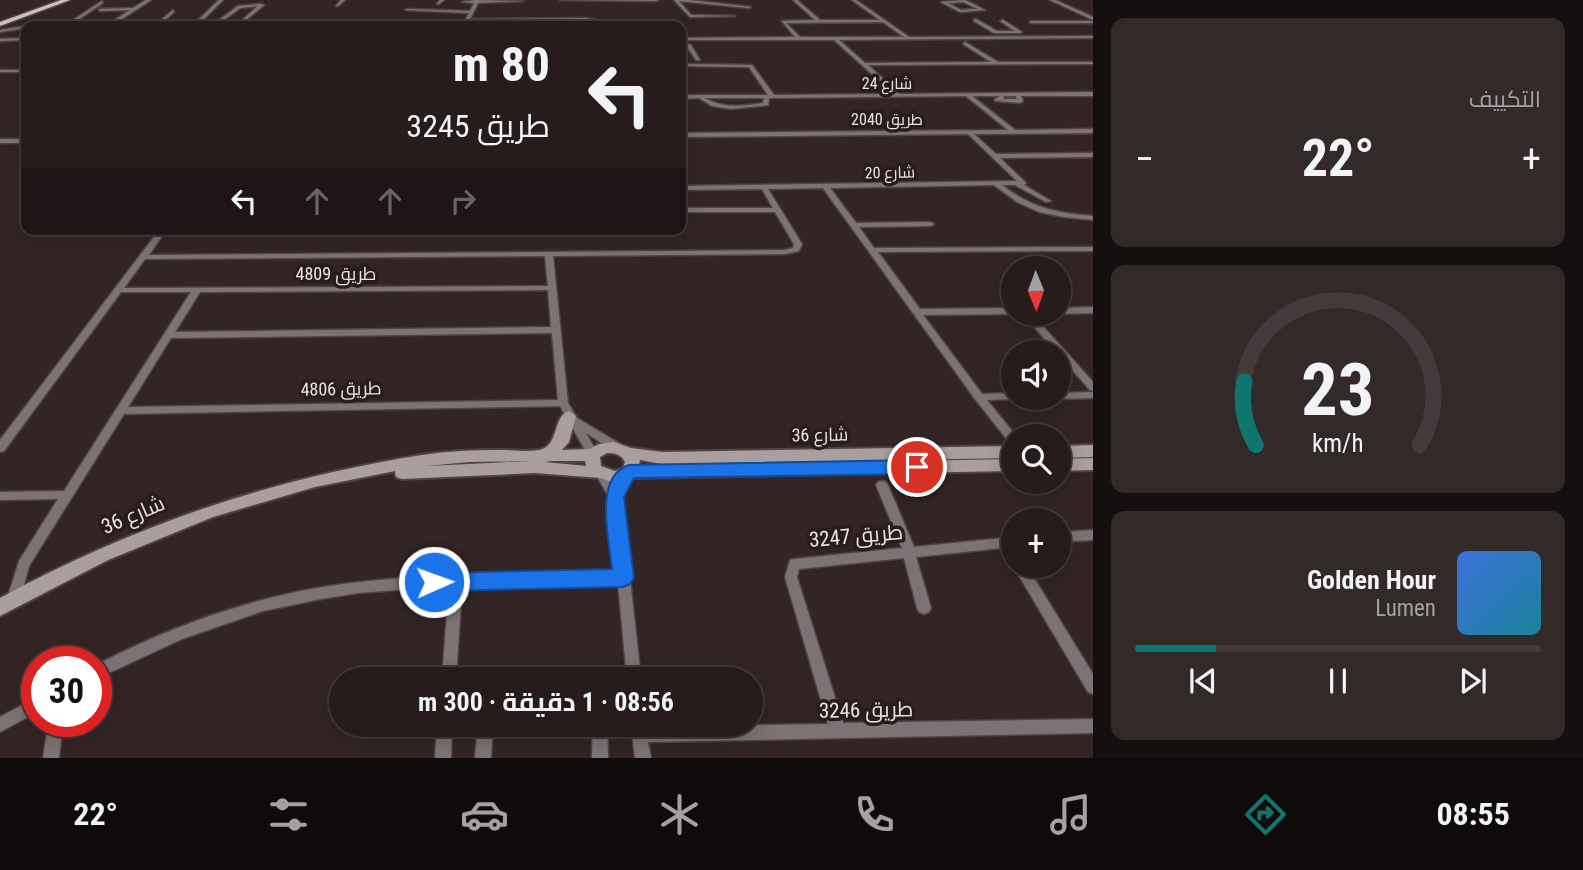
<!DOCTYPE html>
<html lang="ar">
<meta charset="utf-8">
<style>
body{margin:0;font-family:"Roboto Condensed",Cairo,sans-serif;background:#322929;color:#f1f3f6;direction:rtl;height:100vh;display:flex;flex-direction:column;font-size:26px;white-space:nowrap}
*{box-sizing:border-box;margin:0}
p{font-size:23px;color:#a4a1a3}
.icon{flex:none;width:38px;height:38px;fill:none;stroke:currentColor;stroke-width:2;stroke-linecap:round;stroke-linejoin:round}
.map{position:relative;flex:1;overflow:hidden;direction:ltr}
.drawer{display:flex;flex-direction:column;gap:18px;padding:18px;background:#150f0f;width:490px}
.drawer>*{flex:none}
.hud{position:absolute;left:21px;top:21px;width:665px;height:214px;border-radius:14px;box-shadow:0 4px 18px #0003,0 0 0 2px #423a3b;direction:rtl;background:#261c1c;color:#f1f3f6;overflow:hidden}
.needle{width:46px;rotate:179deg}
.buttons{position:absolute;left:1001px;top:256px;display:grid;gap:14px}
.buttons a{display:grid;place-items:center;width:70px;height:70px;border-radius:50%;background:#261c1c;box-shadow:0 4px 18px #0003,0 0 0 2px #423a3b;font-size:35px}
.speed{position:absolute;left:21px;top:646px;display:flex;gap:14px;font-size:35px;font-weight:700;text-align:center}
.speed>*{display:grid;place-content:center;width:91px;height:91px;border-radius:50%;background:#261c1c;box-shadow:0 4px 18px #0003,0 0 0 2px #423a3b;line-height:1}
.speed .limit{border:10px solid #d22;background:#fff;color:#111}
.pin{position:absolute;display:grid;place-items:center;width:60px;height:60px;color:#fff;margin:-30px;border:4px solid #fff;border-radius:50%;box-shadow:0 2px 7px #0007}
.me{position:absolute;width:77px;margin:-38px;rotate:88deg;stroke-linejoin:round;filter:drop-shadow(0 0 5px #0008)}
.turn{display:flex;align-items:center;gap:24px;height:147px;padding:0 21px;font-size:32px}
.turn .icon{width:91px;height:91px;stroke-width:2.5}
.turn b{display:block;font-size:49px;line-height:60px}
.lanes{display:flex;align-items:center;height:66px;padding:0 21px;background:#0003;justify-content:center;gap:35px;direction:ltr}
.lanes .off{opacity:.35}
.big{font-size:52px;font-weight:700;line-height:1.1}
.drawer .card{flex:1;display:flex;flex-direction:column;justify-content:center;gap:10px;min-width:0;padding:0 24px;border-radius:14px;background:#322929}
.drawer .dial{align-items:center;gap:0}
.dial svg{height:182px;overflow:visible;fill:none;stroke:#423a3b;stroke-width:7;stroke-linecap:round;text-anchor:middle}
.dial text{fill:#f1f3f6;stroke:none}
.song{display:flex;align-items:center;gap:21px}
.cover{width:84px;height:84px;border-radius:10px;background:linear-gradient(135deg,hsl(220 70% 55%),hsl(190 70% 35%))}
.played{height:7px;border-radius:4px;background:linear-gradient(90deg,#0f766e 20%,#423a3b 20%)}
.keys{display:flex;justify-content:space-around;direction:ltr}
.heat{display:flex;justify-content:space-between;align-items:center;font-size:38px;direction:ltr}
.trip{position:absolute;left:329px;top:667px;width:434px;height:70px;border-radius:35px;background:#261c1c;box-shadow:0 4px 18px #0003,0 0 0 2px #423a3b;font-weight:700;line-height:70px;text-align:center;direction:rtl}
.dock{display:flex;height:112px;justify-content:space-around;align-items:center;background:#0f0b0b;color:#a4a1a3}
.dock .icon{width:49px;height:49px}
.dock .active{color:#0f766e}
.dock b{font-size:32px;color:#f1f3f6}
main{display:flex;flex:1;min-height:0}
.map>svg:first-child{display:block}
.lines{fill:none;stroke-linecap:round;stroke-linejoin:round}
.street-casing{stroke:#514344;stroke-width:3}
.secondary-casing{stroke:#514344;stroke-width:4}
.primary-casing{stroke:#514344;stroke-width:3}
.street{fill:#7c7474;fill-rule:evenodd}
.secondary{fill:#aa9e9f;fill-rule:evenodd}
.primary{fill:#cfbfc0;fill-rule:evenodd}
.route{fill:#1a73e8;stroke:#114b97;stroke-width:2}
.labels{text-anchor:middle;stroke-width:7;stroke-linejoin:round;paint-order:stroke}
.far-street-label{font-size:16px;fill:#ece2e2;stroke:#291c1d}
.street-label{font-size:18px;fill:#ece2e2;stroke:#291c1d}
.near-street-label{font-size:21px;fill:#ece2e2;stroke:#291c1d}
</style>
<main>
<section class="drawer">
<div class="card"><p>التكييف</p>
<div class="heat"><a>−</a><b class="big">22°</b><a>+</a></div>
</div>
<div class="card dial"><svg viewBox="0 0 100 80">
<path d="M14 69A42 42 0 1 1 86 69"/>
<path d="M14 69A42 42 0 0 1 9 41" stroke="#0f766e"/>
<text x="50" y="56" font-size="32" font-weight="700">23</text>
<text x="50" y="72" font-size="11">km/h</text>
</svg></div>
<div class="card">
<div class="song"><i class="cover"></i><div><b>Golden Hour</b><p>Lumen</p></div></div>
<div class="played"></div>
<div class="keys"><svg class="icon" aria-label="previous" viewBox="0 0 24 24"><path d="M18 5L8 12l10 7zM5 5v14"/></svg><svg class="icon" aria-label="pause" viewBox="0 0 24 24"><path d="M8 5v14M16 5v14"/></svg><svg class="icon" aria-label="next" viewBox="0 0 24 24"><path d="M6 5l10 7-10 7zM19 5v14"/></svg></div>
</div>
</section>
<div class="map">
<svg width="1093" height="758" viewBox="0 0 1093 758">
<rect width="100%" height="100%" fill="#332526"/>
<g class="lines">
<defs>
<g id="street">
<path d="M146,0H151L116,23L159,22L173,10L174,12L164,21H197L219,0H223L202,21L219,20L238,6L261,4L264,5L243,23V26H239V24L231,22L32,26L67,24L102,1L103,3L72,24L112,23L113,21L130,10L100,11L99,9L133,8ZM258,6L240,22L224,20L240,8Z"/>
<polygon points="341,0 345,0 338,6 336,6"/>
<polygon points="440,0 444,0 439,4 437,4"/>
<polygon points="476,0 523,1 478,3 470,19 586,18 597,20 601,26 597,26 595,22 586,20 469,21 465,25 322,23 314,26 309,26 321,21 464,23 469,13 405,10 407,9 470,11 474,3 462,2"/>
<polygon points="560,0 658,0 656,1"/>
<polygon points="674,0 689,0 751,7 749,8 679,1 691,15 735,16 690,17"/>
<path d="M793,0H797L820,20H880L852,0H856L909,37L1093,36V38L839,40L865,63L991,62L963,44L965,42L998,62H1093V64L868,65L900,94L1093,92V96H1021L1023,101L1020,103L995,101V99L1000,96H972L1015,130L1093,129V133L974,134L996,154L1093,153V157L1000,158L1025,182L1026,183L1024,185L1051,201L1046,202L1015,185H1002C1032,208 1056,213 1093,216V220L1064,217L1039,212L1017,202L994,185L830,188L856,223L930,222L934,224L930,226L859,227L874,248L1093,247V251L878,252L920,309L1013,308L1014,313L1013,314L923,315L982,394L1013,393V397H1017L1013,399L987,400L1016,436H1013V443L1009,442L975,399L823,188L768,189L802,244L799,251L785,254L553,256L568,403L577,418L622,445L623,448L622,451H614L586,433L598,454L597,457H589L560,406L124,414L29,566L19,603L14,605L9,603L7,599L19,561L58,499L0,500V492L64,491L191,292H121L4,451L0,452V440L160,229H167L149,255L785,250L793,248L794,244L775,212H681V208H773L762,189L681,190V186L1017,181L968,134L681,137V133L1008,130L966,96L769,98L768,105L731,109L712,106L699,98L681,99V95H768L749,67L681,66V64L752,65L774,95L894,94L834,40H681V38L795,37L782,21L815,20ZM883,22L904,37H800L786,23ZM1004,96H1015L1017,99H1003ZM705,98H764L763,103C744,106 723,109 705,98ZM545,256L548,286L124,288L145,259ZM548,290L551,327L175,332L200,292ZM552,333L558,400L128,407L171,338Z"/>
<path d="M965,0L985,10L960,12L941,2ZM963,2L978,9L961,10L948,3Z"/>
<polygon points="1050,0 1055,0 1093,17 1093,20"/>
<polygon points="974,19 976,19 997,31 1015,31 1000,21 1003,20 1022,32 1020,33 994,33 974,21"/>
<polygon points="1031,21 1093,21 1093,23 1030,23"/>
<polygon points="26,26 28,26 26,28 0,32 0,30"/>
<polygon points="26,38 26,40 0,41 0,39"/>
<polygon points="681,43 691,45 700,60 696,60 687,47 681,45"/>
<rect x="0" y="70" width="26" height="2"/>
<rect x="0" y="139" width="26" height="4"/>
<polygon points="1093,307 1093,313 1059,314 1058,313 1059,308"/>
<polygon points="1022,313 1031,313 1093,382 1093,391 1090,390 1059,355 1059,352 1056,352"/>
<polygon points="1093,392 1093,398 1059,399 1055,397 1059,397 1059,393"/>
<path d="M602,471L606,472L621,497L641,679H627L618,583L462,586L456,679H442L449,586L358,593L321,599L263,611L182,639L96,679V665C167,628 244,600 323,587C420,572 519,574 617,573L609,497L596,475L598,472Z"/>
<polygon points="882,481 886,482 888,485 914,547 1013,537 1013,561 1009,560 1002,548 916,557 931,608 929,612 924,614 919,612 917,608 904,558 799,569 797,577 843,723 1093,719 1093,733 648,742 651,758 635,758 631,724 646,724 646,727 828,724 785,577 790,560 794,559 902,548 876,485 878,482"/>
<polygon points="1093,530 1093,540 1059,542 1059,532"/>
<polygon points="1013,564 1013,565 1026,565 1093,674 1093,694 1088,692 1015,569 1013,565"/>
<polygon points="37,697 37,712 0,732 0,717"/>
<polygon points="49,721 63,721 59,758 43,758"/>
<polygon points="437,724 452,724 451,758 435,758"/>
<polygon points="478,724 493,724 491,758 475,758"/>
<polygon points="593,724 607,724 608,758 592,758"/>
</g>
<g id="secondary">
<path d="M569,411L576,416L569,442L562,450L589,449L599,444L613,442L631,448L662,452L1013,446V458L662,464L640,460L639,466L1013,459V471L630,478L614,483L601,478L535,473L402,479L396,477L395,471L315,487L213,517L108,560L0,616V598C135,525 270,479 422,455C448,451 475,450 501,450C513,450 527,452 539,450C560,446 552,416 569,411ZM607,453C615,453 621,454 625,462L623,468L615,471L601,466L600,457ZM532,461L427,466L469,462ZM551,461H585L586,466L545,462Z"/>
<polygon points="1093,445 1093,457 1059,458 1059,446"/>
<polygon points="1093,458 1093,470 1059,471 1059,459"/>
</g>
<polygon id="primary" points="61,0 70,0 0,26 0,22"/>
</defs>
<!-- street casing -->
<use href="#street" class="street-casing"/>
<!-- secondary casing -->
<use href="#secondary" class="secondary-casing"/>
<!-- primary casing -->
<use href="#primary" class="primary-casing"/>
<!-- street -->
<use href="#street" class="street"/>
<!-- secondary -->
<use href="#secondary" class="secondary"/>
<!-- primary -->
<use href="#primary" class="primary"/>
</g>
<!-- route -->
<path class="route" d="M917,460L926,467L917,474L634,478L624,497L634,578L630,584L623,587L434,591L427,589L423,582L427,576L434,573L612,569C609,541 593,476 629,465Z"/>
<g class="labels">
<!-- far-street labels -->
<g class="far-street-label">
<text x="887" y="89">شارع 24</text>
<text x="887" y="125">طريق 2040</text>
<text transform="translate(890 172) rotate(-1)" y="6">شارع 20</text>
</g>
<!-- street labels -->
<g class="street-label">
<text x="336" y="280">طريق 4809</text>
<text transform="translate(341 389) rotate(-1)" y="6">طريق 4806</text>
<text transform="translate(820 435) rotate(-1)" y="6">شارع 36</text>
</g>
<!-- near-street labels -->
<g class="near-street-label">
<text transform="translate(133 515) rotate(-23)" y="7">شارع 36</text>
<text transform="translate(856 536) rotate(-5)" y="7">طريق 3247</text>
<text transform="translate(866 710) rotate(-1)" y="7">طريق 3246</text>
</g>
</g>
</svg>
<div class="buttons">
<a><svg class="needle" viewBox="-14 -14 28 28"><path d="M0-13l5 13h-10z" fill="#e53935"/><path d="M0 13l5-13h-10z" fill="#a4a1a3"/></svg></a>
<a><svg class="icon" aria-label="sound" viewBox="0 0 24 24"><path d="M4 9h4l5-4v14l-5-4H4zM17 9q2 3 0 6"/></svg></a>
<a><svg class="icon" aria-label="search" viewBox="0 0 24 24"><circle cx="10" cy="10" r="6"/><path d="M15 15l6 6"/></svg></a>
<a>+</a>
</div>
<div class="speed"><div class="limit">30</div></div>
<div class="pin" style="left:917px;top:467px;background:#d93025"><svg class="icon" aria-label="arrive" viewBox="0 0 24 24"><path d="M6 21V4h12l-3 4 3 4H6"/></svg></div>
<svg class="me" style="left:434px;top:582px" viewBox="-20 -20 40 40"><circle r="17" fill="#1a73e8" stroke="#fff" stroke-width="3"/><path d="M0-11L8 9 0 5-8 9z" fill="#fff"/></svg>
<div class="trip">08:56 · 1 دقيقة · 300 m</div>
<div class="hud">
<div class="turn"><svg class="icon" aria-label="left" viewBox="0 0 24 24"><path d="M17 20v-9H6M10 6l-5 5 5 5"/></svg><div><b>80 m</b>طريق 3245</div></div>
<div class="lanes"><svg class="icon" aria-label="left" viewBox="0 0 24 24"><path d="M17 20v-9H6M10 6l-5 5 5 5"/></svg><svg class="icon off" aria-label="ahead" viewBox="0 0 24 24"><path d="M12 20V5M6 11l6-6 6 6"/></svg><svg class="icon off" aria-label="ahead" viewBox="0 0 24 24"><path d="M12 20V5M6 11l6-6 6 6"/></svg><svg class="icon off" aria-label="right" viewBox="0 0 24 24"><path d="M7 20v-9h11M14 6l5 5-5 5"/></svg></div>
</div>
</div>
</main>
<nav class="dock">
<b>08:55</b>
<svg class="icon active" aria-label="directions" viewBox="0 0 24 24"><path d="M12 3l9 9-9 9-9-9zM9 14v-3h6M13 9l2 2-2 2"/></svg>
<svg class="icon" aria-label="music" viewBox="0 0 24 24"><path d="M9 18V5l10-2v13"/><circle cx="6" cy="18" r="3"/><circle cx="16" cy="16" r="3"/></svg>
<svg class="icon" aria-label="phone" viewBox="0 0 24 24"><path d="M5 4h4l2 5-3 2q2 4 5 5l2-3 5 2v4C11 20 4 13 5 4z"/></svg>
<svg class="icon" aria-label="climate" viewBox="0 0 24 24"><path d="M12 3v18M4 7l16 10M4 17L20 7"/></svg>
<svg class="icon" aria-label="car" viewBox="0 0 24 24"><path d="M5 17H2v-5l4-1 3-4h7l3 4 3 1v5h-3M9 17h6M6 11h13"/><circle cx="7" cy="17" r="2"/><circle cx="17" cy="17" r="2"/></svg>
<svg class="icon" aria-label="filters" viewBox="0 0 24 24"><path d="M4 7h16M4 17h16"/><circle cx="9" cy="7" r="2"/><circle cx="15" cy="17" r="2"/></svg>
<b>22°</b>
</nav>
